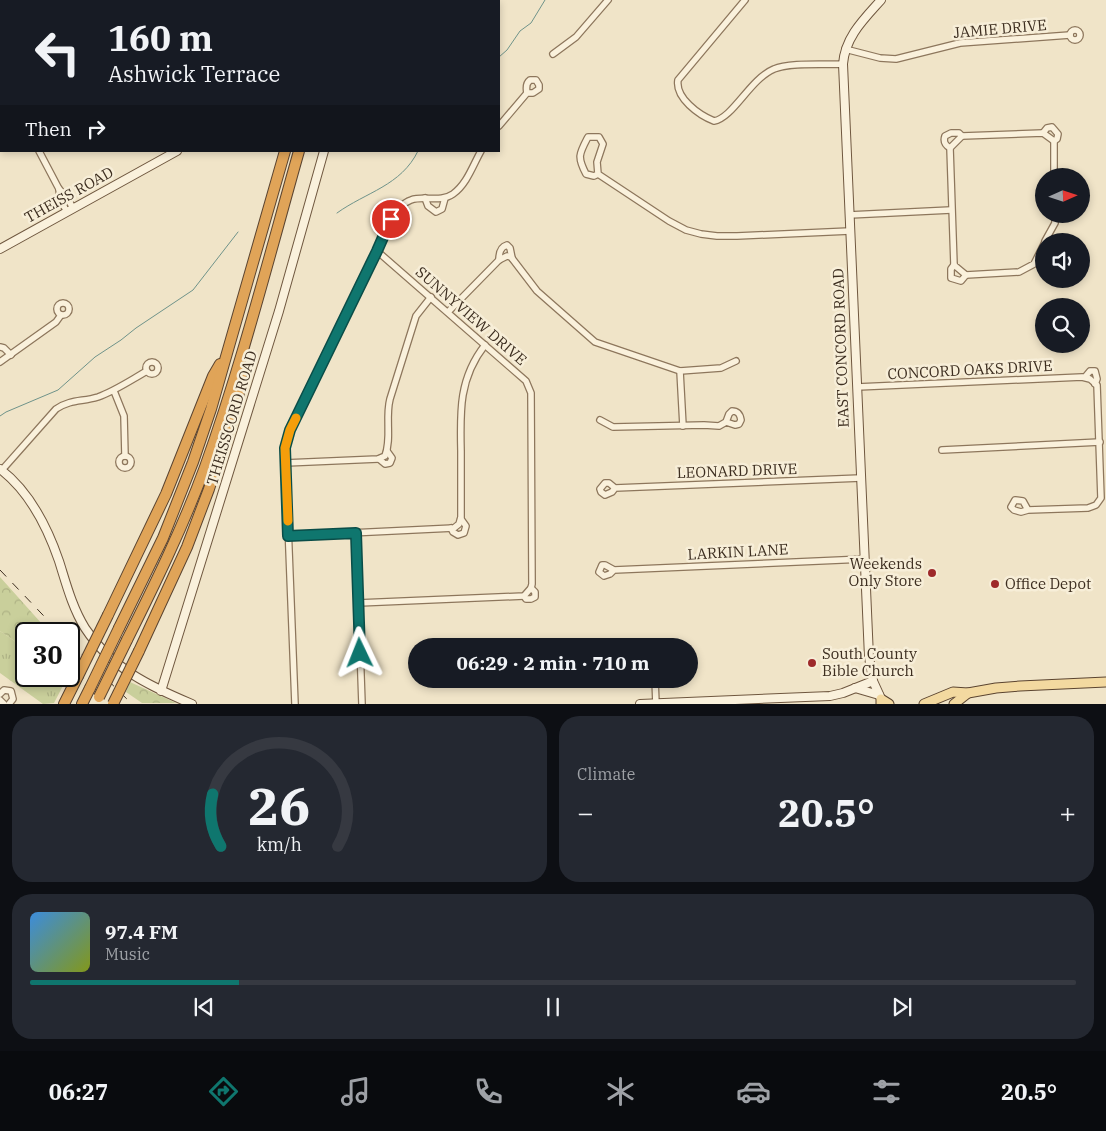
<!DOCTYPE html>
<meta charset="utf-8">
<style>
body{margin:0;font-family:"IBM Plex Serif",serif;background:#242831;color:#f1f3f6;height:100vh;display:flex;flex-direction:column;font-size:19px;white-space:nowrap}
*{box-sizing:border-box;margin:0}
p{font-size:16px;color:#9ea1a6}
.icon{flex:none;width:28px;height:28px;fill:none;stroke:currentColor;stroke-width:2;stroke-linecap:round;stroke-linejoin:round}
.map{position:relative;height:704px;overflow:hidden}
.details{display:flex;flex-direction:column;gap:12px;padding:12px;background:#0d0f14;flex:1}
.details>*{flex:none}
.banner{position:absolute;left:0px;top:0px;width:500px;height:152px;box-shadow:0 2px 8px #0003;background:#171b24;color:#f1f3f6;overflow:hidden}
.needle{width:32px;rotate:87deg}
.buttons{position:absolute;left:1035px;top:168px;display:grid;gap:10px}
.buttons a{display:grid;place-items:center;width:55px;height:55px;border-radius:50%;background:#171b24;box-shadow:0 2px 8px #0003;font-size:25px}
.speed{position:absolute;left:15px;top:622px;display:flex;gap:10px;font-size:25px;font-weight:700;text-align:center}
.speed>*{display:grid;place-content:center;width:65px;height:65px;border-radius:50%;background:#171b24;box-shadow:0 2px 8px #0003;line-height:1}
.speed .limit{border:2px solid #111;border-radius:8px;background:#fff;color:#111}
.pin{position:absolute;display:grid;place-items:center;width:42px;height:42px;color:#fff;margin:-21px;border:2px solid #fff;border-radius:50%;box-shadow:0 1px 5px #0007}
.me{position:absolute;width:55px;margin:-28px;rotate:358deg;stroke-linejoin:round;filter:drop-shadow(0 0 4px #0008)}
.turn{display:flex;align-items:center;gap:18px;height:105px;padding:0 25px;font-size:22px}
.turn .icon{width:65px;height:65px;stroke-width:2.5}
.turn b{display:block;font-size:35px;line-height:42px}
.then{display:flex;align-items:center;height:48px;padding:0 25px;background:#0003;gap:10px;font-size:19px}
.big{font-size:38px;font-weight:700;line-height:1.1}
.details .card{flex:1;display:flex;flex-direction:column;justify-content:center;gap:8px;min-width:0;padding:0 18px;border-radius:20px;background:#242831}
.details .dial{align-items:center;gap:0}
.dial svg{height:130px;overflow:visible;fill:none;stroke:#363941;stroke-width:7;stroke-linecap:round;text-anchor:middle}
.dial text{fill:#f1f3f6;stroke:none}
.song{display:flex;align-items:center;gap:15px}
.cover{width:60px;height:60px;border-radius:8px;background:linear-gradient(135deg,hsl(210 70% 55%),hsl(70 70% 35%))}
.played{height:5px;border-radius:2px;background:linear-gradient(90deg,#0f766e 20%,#363941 20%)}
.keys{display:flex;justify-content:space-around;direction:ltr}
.heat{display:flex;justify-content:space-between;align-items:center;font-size:28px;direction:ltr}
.details .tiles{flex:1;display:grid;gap:12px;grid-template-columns:1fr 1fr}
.card:last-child{grid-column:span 2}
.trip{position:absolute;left:408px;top:638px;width:290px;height:50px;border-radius:25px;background:#171b24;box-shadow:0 2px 8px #0003;font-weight:700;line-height:50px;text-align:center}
.menu{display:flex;height:80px;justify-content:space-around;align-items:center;background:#090b0e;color:#9ea1a6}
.menu .icon{width:35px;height:35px}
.menu .active{color:#0f766e}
.menu b{font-size:22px;color:#f1f3f6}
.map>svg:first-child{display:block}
.grass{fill:url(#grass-tufts)}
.forest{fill:url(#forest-crowns)}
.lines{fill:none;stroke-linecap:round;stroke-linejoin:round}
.stream{stroke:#6f938a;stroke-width:1}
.street-casing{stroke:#8d765c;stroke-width:8}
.secondary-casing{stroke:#6f573f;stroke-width:10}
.primary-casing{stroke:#5b4430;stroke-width:11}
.highway-casing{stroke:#5b4430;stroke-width:12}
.street{stroke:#faf1dc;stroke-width:5.5}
.secondary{stroke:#faf1dc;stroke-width:8}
.primary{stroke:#f3d9a0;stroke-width:9}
.highway{stroke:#e0a458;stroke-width:10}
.rail{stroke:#3d2e20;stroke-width:1;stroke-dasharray:9 9;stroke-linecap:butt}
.highway-bridge-casing{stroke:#5b4430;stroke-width:12;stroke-linecap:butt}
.highway-bridge{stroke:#e0a458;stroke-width:10}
.route-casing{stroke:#0a4d48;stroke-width:12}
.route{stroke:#0f766e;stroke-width:9}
.slow{stroke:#f59e0b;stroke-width:9}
.poi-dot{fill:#9e2a2b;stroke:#f7eed8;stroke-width:2}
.labels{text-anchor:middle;stroke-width:5;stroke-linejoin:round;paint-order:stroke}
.street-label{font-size:15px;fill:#3d2e20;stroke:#f7eed8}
.poi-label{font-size:15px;fill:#3d2e20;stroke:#f7eed8;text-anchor:start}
</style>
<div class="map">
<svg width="1106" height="704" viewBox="0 0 1106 704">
<defs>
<pattern id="grass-tufts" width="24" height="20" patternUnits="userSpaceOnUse" patternTransform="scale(1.25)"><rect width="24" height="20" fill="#c9cf9b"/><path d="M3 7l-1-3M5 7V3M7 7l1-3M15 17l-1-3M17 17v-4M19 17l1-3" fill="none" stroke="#aeb285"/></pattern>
<pattern id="forest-crowns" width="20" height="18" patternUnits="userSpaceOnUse" patternTransform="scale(1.25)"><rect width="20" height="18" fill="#c9cf9b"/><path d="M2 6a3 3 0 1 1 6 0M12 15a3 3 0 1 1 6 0" fill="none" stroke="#aeb285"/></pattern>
</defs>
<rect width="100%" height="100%" fill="#f0e4c8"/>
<!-- grass -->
<polygon class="grass" points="0,631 26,649 26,676 68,676 54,703 43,704 0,673"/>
<!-- forest -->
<g class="forest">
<polygon points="0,577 51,634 26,634 26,649 0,631"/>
<polygon points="130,682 176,703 142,703 126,692"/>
</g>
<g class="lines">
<!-- stream -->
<g class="stream">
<polyline points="499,57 507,50 520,31 531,23 545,0"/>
<path d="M337,213C366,192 401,186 418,151"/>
<polyline points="0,416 6,412 58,390 95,357 121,340 136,328 193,290 238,232"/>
</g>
<defs>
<g id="street">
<polyline points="418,0 419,1"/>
<path d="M745,0L678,80C675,98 699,115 714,121C733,118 750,79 774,69C789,62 826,65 843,64"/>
<polyline points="64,1 65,0"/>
<circle cx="1075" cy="35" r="5"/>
<polyline points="845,49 880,58 896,59 960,43 1070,35"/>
<polyline points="553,54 576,37 608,0"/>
<polyline points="0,80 1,83"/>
<polyline points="0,89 1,89"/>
<path d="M499,126L527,93C526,88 526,83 530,80H536L539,85V89L533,93H527"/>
<polyline points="1043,133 1047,128 1052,127 1058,134 1057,139 1054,141"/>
<path d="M962,136L959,133H951L945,136C943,142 945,145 950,148L954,265L966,275L1019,272L1034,264L1044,244"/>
<polyline points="950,148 962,136 1043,133 1054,141 1054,176"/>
<polyline points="39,151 59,189 66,196 73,208"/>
<path d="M598,174L594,176L586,174C577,157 579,154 588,137H599L603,144L597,162L598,174L669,221L686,230L701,234L717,236H737L850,231"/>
<polyline points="59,189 60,199 67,212"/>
<polyline points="425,198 428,206 436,212 442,209 445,198"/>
<polyline points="849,215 951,210"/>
<polyline points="1045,241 1055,223 1055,214"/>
<path d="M499,260C499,253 500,247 507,245L510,248L512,258"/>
<polyline points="954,265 951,269 951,278 961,281 966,275"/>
<circle cx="63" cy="309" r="6"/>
<polyline points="448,312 499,260 507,256 511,257 537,291 595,342 680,371 721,368 736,361"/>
<polyline points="0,347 4,348 11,355"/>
<polyline points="0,362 56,322 61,315"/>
<circle cx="152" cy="368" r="6"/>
<polyline points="680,371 683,426"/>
<polyline points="1085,377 1090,371 1095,371 1097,379 1095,384"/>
<polyline points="857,387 1082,377 1090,379 1097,385 1101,498 1096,505 1088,508 1028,510 1023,501 1015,500 1011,507 1014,510 1021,512 1028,510"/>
<polyline points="114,391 124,416 125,456"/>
<path d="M600,420L613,427L704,425L719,426L726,422L729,414L732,411C738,411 740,414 741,420L739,424L735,425L726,422"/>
<polyline points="942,450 1100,442"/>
<circle cx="125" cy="462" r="6"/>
<polyline points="379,459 385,464 390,463 392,458 387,451"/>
<path d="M285,463L378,459L385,456C392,438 385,418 390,399L416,316L431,297"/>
<path d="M2,470L56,409C71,399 82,402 98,397C115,391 131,380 147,371"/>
<polyline points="615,488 612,492 605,495 601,492 600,489 605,483 609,483 615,488 861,478"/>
<polyline points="451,528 453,532 458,535 464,533 466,526 461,519"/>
<polyline points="356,533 362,704"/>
<path d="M288,536L454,528L459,524L461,517C461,495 461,473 461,451C460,411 459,378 485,345"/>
<polyline points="614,570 610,574 604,576 599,572 602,565 605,565 614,570 864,559"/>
<polyline points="524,596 526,599 531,599 535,597 535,592 531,588"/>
<polyline points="358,603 524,596 531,588 532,584 531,393 526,381 377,251"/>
<polyline points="655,679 656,704"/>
<polyline points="0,694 4,690 11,691 13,699 9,704"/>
<polyline points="0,700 4,704"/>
<path d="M295,704L285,448L286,441L391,219C396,212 402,203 411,200C424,195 440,203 453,194C467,184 473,165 481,151"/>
</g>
<g id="secondary">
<polyline points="300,0 304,1"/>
<path d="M881,0C864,19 845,37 843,64L869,657L873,681L883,703"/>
<polyline points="290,1 291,0"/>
<polyline points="373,1 373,0"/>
<polyline points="0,249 177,151"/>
<path d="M0,469C29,491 47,526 59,561C66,583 72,607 85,628C111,668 149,686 192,704"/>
<polyline points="855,688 879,695"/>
<polyline points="161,691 279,311 324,151"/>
<polyline points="640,704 830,696 843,693 873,681"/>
</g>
<g id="primary">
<polyline points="881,704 881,699 889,704"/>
<polyline points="924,704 953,692 968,693 996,688 1020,686 1106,682"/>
<polyline points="954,704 968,693"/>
</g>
<g id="highway">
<polyline points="328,1 328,0"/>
<polyline points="342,1 343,0"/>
<polyline points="108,615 166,494 213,376 220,364"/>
<polyline points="119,628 163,538 193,462 211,409 285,151"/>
<path d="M127,640C155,584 183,527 205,467C242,364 269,257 299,151"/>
<polyline points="139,651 187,547 209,489 238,399 242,368"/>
<polyline points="64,704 78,676"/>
<polyline points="82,704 90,688"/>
</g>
</defs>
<!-- street casing -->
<use href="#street" class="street-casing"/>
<!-- secondary casing -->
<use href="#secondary" class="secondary-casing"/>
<!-- primary casing -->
<use href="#primary" class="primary-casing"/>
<!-- highway casing -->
<use href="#highway" class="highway-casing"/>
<!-- street -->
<use href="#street" class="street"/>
<!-- secondary -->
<use href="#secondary" class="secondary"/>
<!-- primary -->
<use href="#primary" class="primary"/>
<!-- highway -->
<use href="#highway" class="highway"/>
<!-- rail -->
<g class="rail">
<polyline points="0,570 61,634"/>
<polyline points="69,642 132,704"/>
</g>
<defs>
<g id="highway-bridge">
<polyline points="78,676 108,615"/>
<polyline points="90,688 119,628"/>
<polyline points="99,697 127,640"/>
<polyline points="113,704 139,651"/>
</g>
</defs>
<!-- highway-bridge casing -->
<use href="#highway-bridge" class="highway-bridge-casing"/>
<!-- highway-bridge -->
<use href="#highway-bridge" class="highway-bridge"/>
</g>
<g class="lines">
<defs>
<polyline id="route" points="360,653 356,533 288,536 285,448 290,430 377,251 391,219"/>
</defs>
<!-- route casing -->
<use href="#route" class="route-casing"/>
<!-- route -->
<use href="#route" class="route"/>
<!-- slow -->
<polyline class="slow" points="288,521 285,448 290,430 296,418"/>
</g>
<!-- markers -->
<g class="poi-dot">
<circle cx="932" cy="573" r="5"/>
<circle cx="995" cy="584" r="5"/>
<circle cx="812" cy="663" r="5"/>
</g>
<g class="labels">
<!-- street labels -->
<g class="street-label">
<text transform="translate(1000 29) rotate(-5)" y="5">JAMIE DRIVE</text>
<text transform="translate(69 195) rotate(-29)" y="5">THEISS ROAD</text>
<text transform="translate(471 316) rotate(41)" y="5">SUNNYVIEW DRIVE</text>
<text transform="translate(841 348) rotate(-92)" y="5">EAST CONCORD ROAD</text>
<text transform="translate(970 370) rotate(-3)" y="5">CONCORD OAKS DRIVE</text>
<text transform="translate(232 418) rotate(-73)" y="5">THEISSCORD ROAD</text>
<text transform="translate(737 471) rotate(-2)" y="5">LEONARD DRIVE</text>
<text transform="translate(738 552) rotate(-3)" y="5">LARKIN LANE</text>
</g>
<!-- poi labels -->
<g class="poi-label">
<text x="922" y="569" text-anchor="end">Weekends<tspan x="922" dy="17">Only Store</tspan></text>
<text x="1005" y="589">Office Depot</text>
<text x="822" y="659">South County<tspan x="822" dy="17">Bible Church</tspan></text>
</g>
</g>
</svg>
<div class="buttons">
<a><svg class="needle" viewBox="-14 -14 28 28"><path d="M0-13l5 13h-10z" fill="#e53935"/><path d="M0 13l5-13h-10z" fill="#9ea1a6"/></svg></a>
<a><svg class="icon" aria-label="sound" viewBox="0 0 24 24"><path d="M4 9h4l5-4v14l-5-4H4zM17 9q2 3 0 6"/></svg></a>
<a><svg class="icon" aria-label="search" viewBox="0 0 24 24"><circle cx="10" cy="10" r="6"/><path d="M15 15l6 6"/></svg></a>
</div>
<div class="speed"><div class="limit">30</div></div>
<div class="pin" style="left:391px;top:219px;background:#d93025"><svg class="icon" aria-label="arrive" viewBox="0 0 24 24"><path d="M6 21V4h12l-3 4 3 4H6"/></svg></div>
<svg class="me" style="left:360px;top:653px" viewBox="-20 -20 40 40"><path d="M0-17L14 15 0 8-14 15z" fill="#0f766e" stroke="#fff" stroke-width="4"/></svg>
<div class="trip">06:29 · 2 min · 710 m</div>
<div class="banner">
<div class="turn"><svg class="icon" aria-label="left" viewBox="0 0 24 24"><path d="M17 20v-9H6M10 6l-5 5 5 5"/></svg><div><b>160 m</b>Ashwick Terrace</div></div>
<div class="then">Then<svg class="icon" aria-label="right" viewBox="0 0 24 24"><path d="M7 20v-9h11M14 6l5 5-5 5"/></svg></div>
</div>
</div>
<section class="details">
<div class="tiles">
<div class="card dial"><svg viewBox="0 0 100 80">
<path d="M14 69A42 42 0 1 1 86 69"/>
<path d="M14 69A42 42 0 0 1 9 37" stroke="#0f766e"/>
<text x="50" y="56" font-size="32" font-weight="700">26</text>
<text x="50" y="72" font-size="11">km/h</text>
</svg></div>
<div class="card"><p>Climate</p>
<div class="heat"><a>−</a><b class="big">20.5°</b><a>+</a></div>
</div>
<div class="card">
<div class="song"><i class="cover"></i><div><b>97.4 FM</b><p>Music</p></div></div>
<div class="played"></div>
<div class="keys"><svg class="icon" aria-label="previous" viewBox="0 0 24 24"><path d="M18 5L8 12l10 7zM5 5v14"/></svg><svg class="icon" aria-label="pause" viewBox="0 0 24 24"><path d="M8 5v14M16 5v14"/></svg><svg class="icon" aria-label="next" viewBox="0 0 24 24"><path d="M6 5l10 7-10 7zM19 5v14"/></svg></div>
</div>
</div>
</section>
<nav class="menu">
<b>06:27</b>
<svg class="icon active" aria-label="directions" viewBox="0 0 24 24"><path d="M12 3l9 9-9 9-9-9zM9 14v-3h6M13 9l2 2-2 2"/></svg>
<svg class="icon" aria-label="music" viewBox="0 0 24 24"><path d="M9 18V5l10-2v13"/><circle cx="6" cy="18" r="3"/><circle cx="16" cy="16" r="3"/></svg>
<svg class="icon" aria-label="phone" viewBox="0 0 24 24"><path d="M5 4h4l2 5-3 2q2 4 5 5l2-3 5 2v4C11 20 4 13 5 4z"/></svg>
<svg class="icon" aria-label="climate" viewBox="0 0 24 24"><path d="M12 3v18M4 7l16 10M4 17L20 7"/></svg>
<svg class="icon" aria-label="car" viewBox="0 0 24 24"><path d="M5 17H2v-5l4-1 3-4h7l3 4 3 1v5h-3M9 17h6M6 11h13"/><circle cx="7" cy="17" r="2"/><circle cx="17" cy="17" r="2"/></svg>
<svg class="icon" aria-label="filters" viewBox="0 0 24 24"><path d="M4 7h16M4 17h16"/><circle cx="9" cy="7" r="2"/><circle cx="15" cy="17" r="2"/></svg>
<b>20.5°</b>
</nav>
